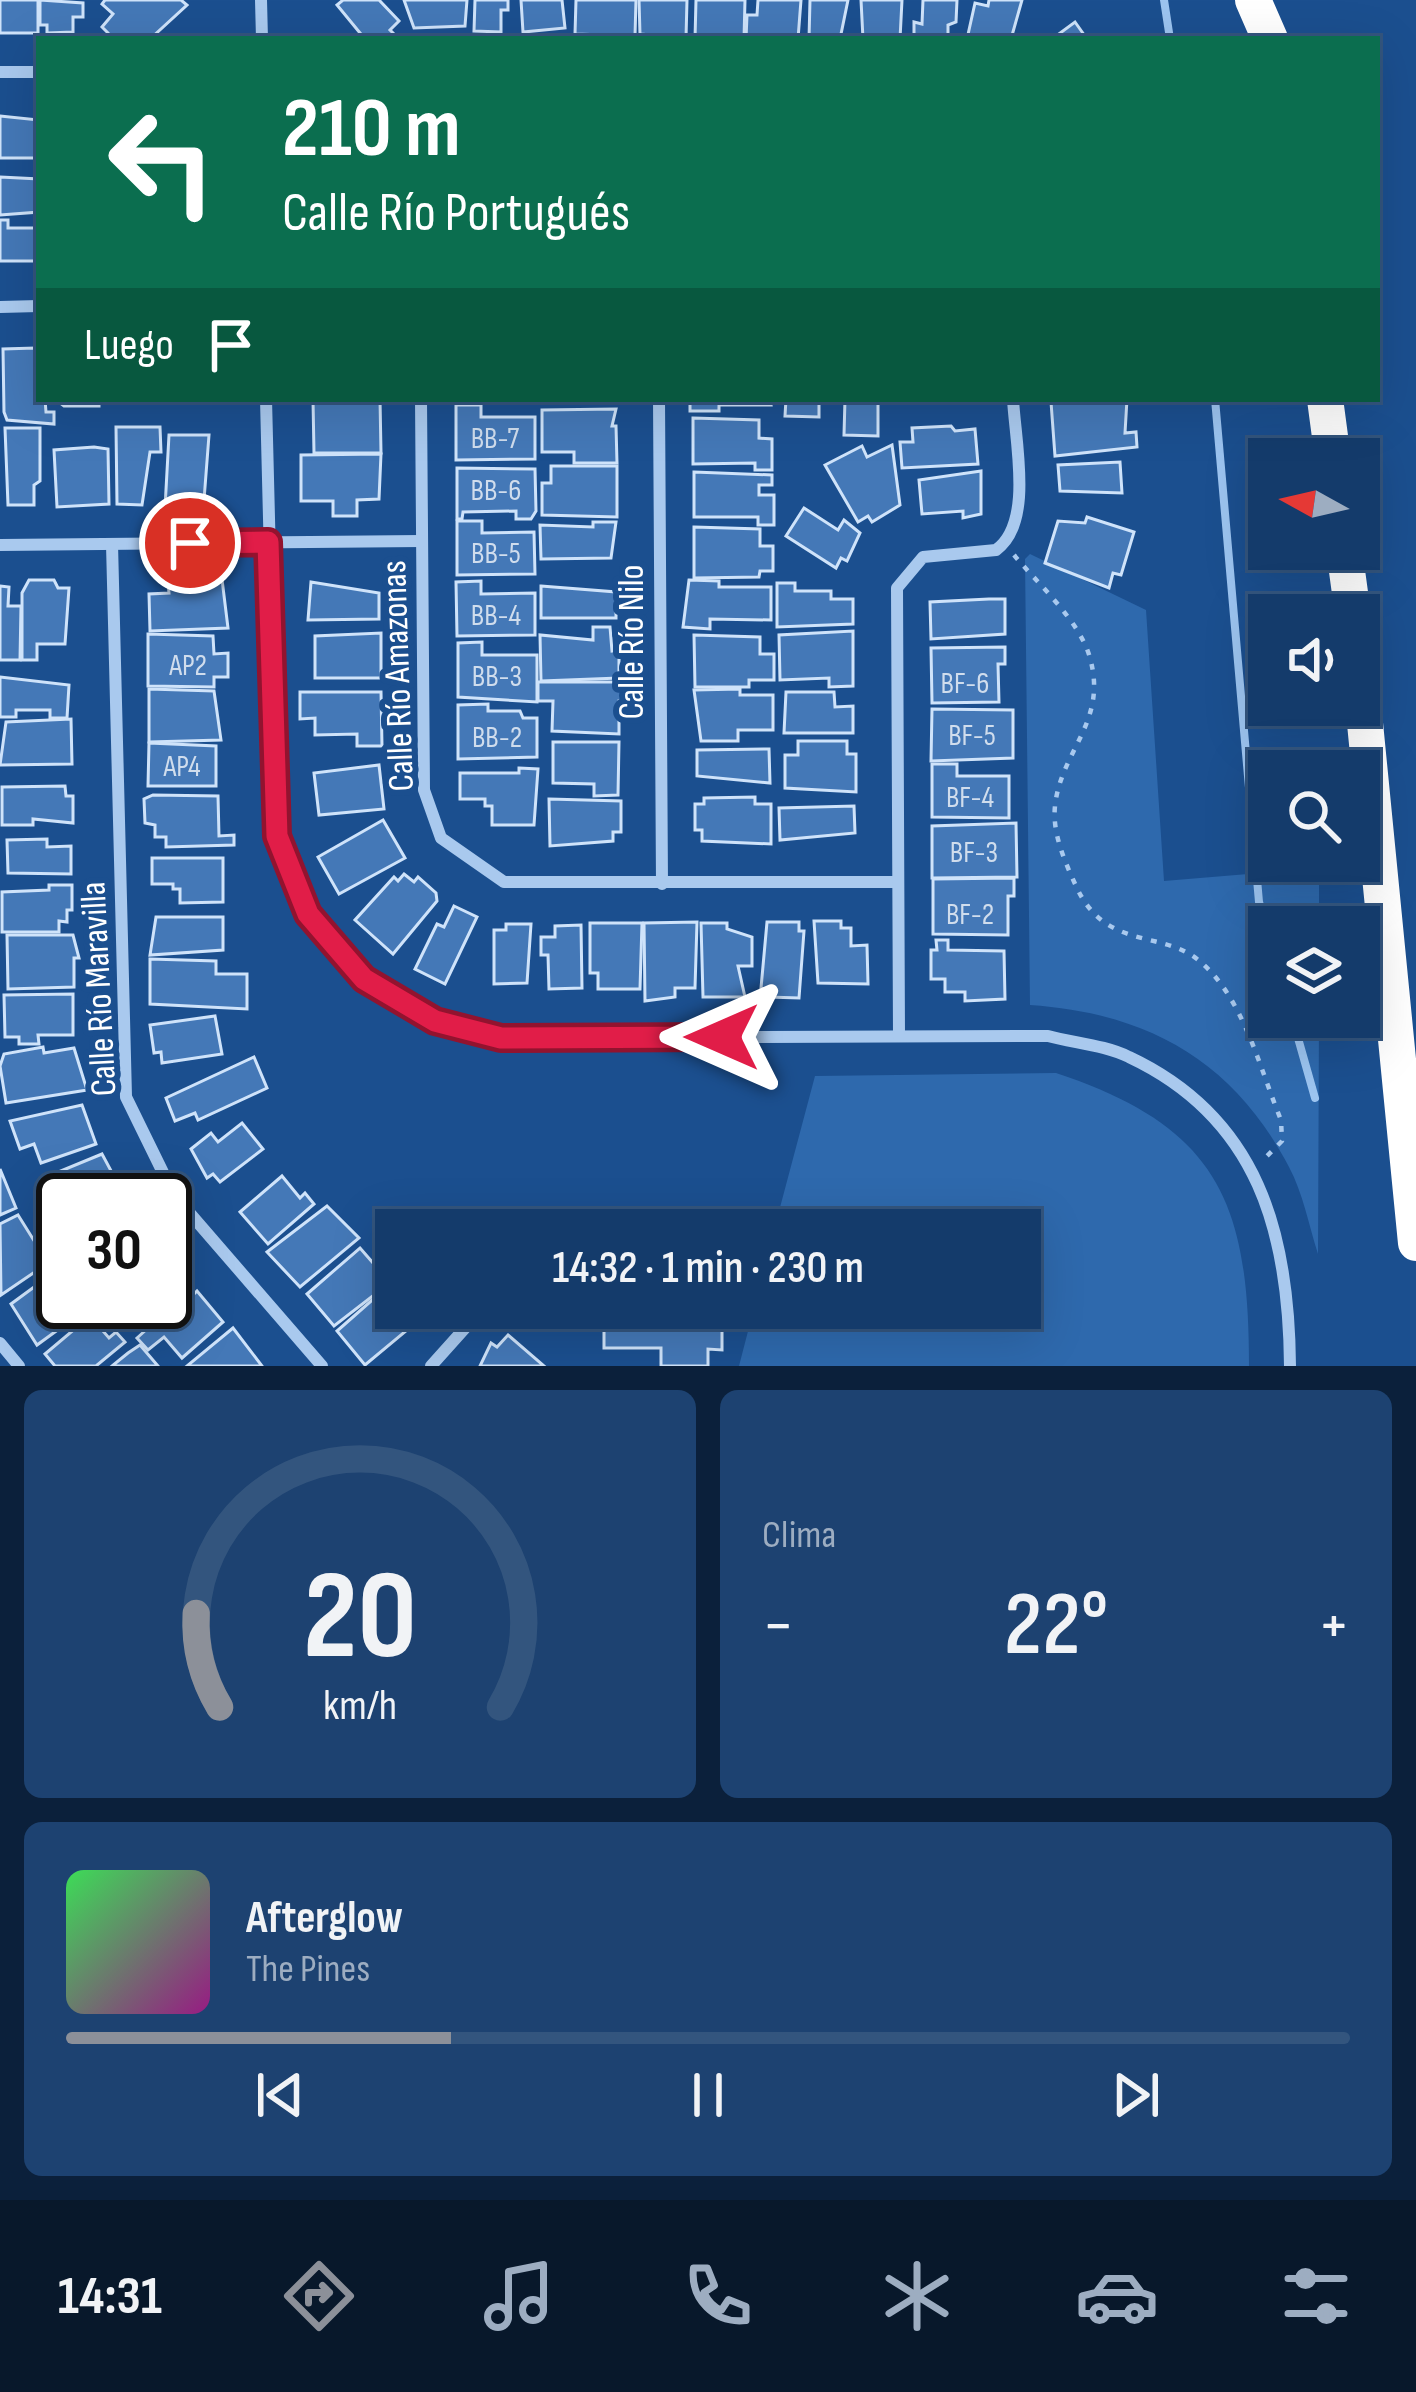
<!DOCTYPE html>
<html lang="es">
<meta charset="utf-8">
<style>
body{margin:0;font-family:"Sofia Sans Condensed",sans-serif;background:#1d4271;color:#f1f3f6;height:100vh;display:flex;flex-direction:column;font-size:45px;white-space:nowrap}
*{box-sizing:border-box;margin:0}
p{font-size:39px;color:#9dadc1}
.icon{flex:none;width:66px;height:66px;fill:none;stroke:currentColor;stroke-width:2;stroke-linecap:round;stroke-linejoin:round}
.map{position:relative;height:1366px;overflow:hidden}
.side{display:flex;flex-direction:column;gap:24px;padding:24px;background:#0b203b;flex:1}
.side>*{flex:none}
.guide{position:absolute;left:36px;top:36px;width:1344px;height:366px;border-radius:0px;box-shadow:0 12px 48px #0002,0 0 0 3px #33557e;background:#0b6e4f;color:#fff;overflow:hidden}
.needle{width:78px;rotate:278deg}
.tools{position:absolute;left:1248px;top:438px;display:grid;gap:24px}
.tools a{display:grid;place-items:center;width:132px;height:132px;border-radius:0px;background:#143b6b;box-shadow:0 12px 48px #0002,0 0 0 3px #33557e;font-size:60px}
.speed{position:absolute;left:36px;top:1173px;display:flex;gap:24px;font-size:60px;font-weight:700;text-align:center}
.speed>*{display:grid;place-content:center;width:156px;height:156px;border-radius:50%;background:#143b6b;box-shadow:0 12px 48px #0002,0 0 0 3px #33557e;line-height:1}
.speed .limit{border:6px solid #111;border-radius:18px;background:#fff;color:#111}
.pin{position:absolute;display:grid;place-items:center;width:102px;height:102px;color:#fff;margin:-51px;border:6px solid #fff;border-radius:50%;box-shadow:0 3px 12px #0007}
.me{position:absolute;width:132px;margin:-66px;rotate:270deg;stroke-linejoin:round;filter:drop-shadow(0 0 9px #0008)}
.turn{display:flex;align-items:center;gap:42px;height:252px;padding:0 48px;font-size:54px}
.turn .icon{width:156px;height:156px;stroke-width:2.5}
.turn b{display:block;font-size:84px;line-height:102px}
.then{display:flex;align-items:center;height:114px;padding:0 48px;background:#0003;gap:24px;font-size:45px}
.big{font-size:90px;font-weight:600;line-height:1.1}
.side .tile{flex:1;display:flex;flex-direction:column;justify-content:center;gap:18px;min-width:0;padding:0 42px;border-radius:18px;background:#1d4271}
.side .dial{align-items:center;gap:0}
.dial svg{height:312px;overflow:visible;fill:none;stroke:#33557e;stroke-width:7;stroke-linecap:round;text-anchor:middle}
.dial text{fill:#f1f3f6;stroke:none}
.song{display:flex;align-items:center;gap:36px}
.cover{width:144px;height:144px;border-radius:18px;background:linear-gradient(135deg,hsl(130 70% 55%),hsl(310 70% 35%))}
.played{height:12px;border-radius:6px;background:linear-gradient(90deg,#8c9099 30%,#33557e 30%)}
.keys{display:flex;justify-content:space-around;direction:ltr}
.heat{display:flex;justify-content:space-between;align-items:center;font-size:66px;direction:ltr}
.side .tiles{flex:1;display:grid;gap:24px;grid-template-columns:1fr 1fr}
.tile:last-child{grid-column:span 2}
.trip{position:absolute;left:375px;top:1209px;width:666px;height:120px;border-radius:0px;background:#143b6b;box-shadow:0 12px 48px #0002,0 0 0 3px #33557e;font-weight:600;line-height:120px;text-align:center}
.dock{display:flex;height:192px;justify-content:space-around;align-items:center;background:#08182b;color:#9dadc1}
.dock .icon{width:84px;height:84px}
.dock .on{color:#8c9099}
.dock b{font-size:54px;color:#f1f3f6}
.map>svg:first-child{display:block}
.green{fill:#2e69ad}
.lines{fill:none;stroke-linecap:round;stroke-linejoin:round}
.stream{stroke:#9cc4f0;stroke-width:8}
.building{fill:#4478b7;stroke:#cfe3fa;stroke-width:3}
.path{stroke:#a9c9ee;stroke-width:4.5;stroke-dasharray:6 9;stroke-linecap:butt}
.minor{stroke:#a9c9ee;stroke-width:12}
.motorway{stroke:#fff;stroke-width:36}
.route-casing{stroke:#92132f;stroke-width:30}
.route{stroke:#e11d48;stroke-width:21}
.labels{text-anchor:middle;stroke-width:12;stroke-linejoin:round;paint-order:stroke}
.number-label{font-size:30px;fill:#d0dded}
.street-label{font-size:36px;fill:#fff;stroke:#1b4f8f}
</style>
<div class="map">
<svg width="1416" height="1366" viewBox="0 0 1416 1366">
<rect width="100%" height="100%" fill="#1b4f8f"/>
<!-- green -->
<g class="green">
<path d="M1030,554L1146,610L1164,881L1319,868V927H1269V1017H1319L1318,1254C1309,1226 1303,1193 1289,1167C1233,1060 1147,1013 1030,1005L1025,559Z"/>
<path d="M1056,1073C1219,1127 1249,1203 1249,1366H739L754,1308H1020V1230H774L815,1076Z"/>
</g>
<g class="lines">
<!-- stream -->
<g class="stream">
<polyline points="1164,0 1170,39"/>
<polyline points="1215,399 1259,902 1269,936"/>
<polyline points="1292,1017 1315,1098"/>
</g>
</g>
<!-- building -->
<g class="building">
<rect x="0" y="0" width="38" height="33"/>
<polygon points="40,0 83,3 83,17 73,17 73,32 47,33 47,25 40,25"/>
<polygon points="105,0 181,0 187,5 150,39 105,39 108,33 102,27 113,14 102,4"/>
<polygon points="343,0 379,0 399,21 390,30 394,34 365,39 337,5"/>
<polygon points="404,0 467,0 465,26 414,28"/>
<polygon points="475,0 508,0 508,10 501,10 501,32 474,31"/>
<polygon points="521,0 562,0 565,28 523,32"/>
<polygon points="576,0 636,0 635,36 575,34"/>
<polygon points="639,0 687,0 686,38 640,34"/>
<polygon points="696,0 745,0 744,39 695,39"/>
<polygon points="758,0 801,0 798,39 746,39 747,15 757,15"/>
<polygon points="810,0 848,0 840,39 809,39"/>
<polygon points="861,0 902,0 900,39 863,39"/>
<polygon points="923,0 957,0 956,22 948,25 948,39 914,38 914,22 922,24"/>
<polygon points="989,0 1022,0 1011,39 967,39 975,3 988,6"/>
<polygon points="1075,22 1087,39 1052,39"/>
<polygon points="0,116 39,120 39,158 0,158"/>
<polygon points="0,177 39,179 39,212 0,215"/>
<polygon points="0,220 8,220 8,228 39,228 39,261 0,261"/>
<polygon points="35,348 39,399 45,399 46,412 54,412 54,424 7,420 4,412 3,349"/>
<polygon points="55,399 99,399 99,406 64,406"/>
<polygon points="380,399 381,453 314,453 313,400"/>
<polygon points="690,399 770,399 771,405 719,405 719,411 690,411"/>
<polygon points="786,399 831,399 819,401 819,417 785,416"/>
<polygon points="845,399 878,399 878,436 844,435"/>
<polygon points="913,399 974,399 975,403 914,403"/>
<polygon points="1127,399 1125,433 1136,432 1137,447 1055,456 1051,402"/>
<polygon points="456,405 481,405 481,417 535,417 535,459 456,460"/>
<polygon points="616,409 612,426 616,426 617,463 574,463 574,452 542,452 542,410"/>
<polygon points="693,418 759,420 759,438 772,439 772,470 755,470 755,463 693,464"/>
<polygon points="951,426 955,431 975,429 978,464 902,468 900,442 913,442 912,428"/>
<polygon points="116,427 160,427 161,452 150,452 142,505 117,504"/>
<polygon points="5,428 40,428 40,481 34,485 34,505 8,505"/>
<polygon points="169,435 209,435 204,500 194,500 194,507 165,508"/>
<polygon points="892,445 900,505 872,522 868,516 858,522 825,465 862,446 867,457"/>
<polygon points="94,447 108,449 109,504 57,507 54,450"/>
<polygon points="381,454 379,499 357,500 357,516 333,516 333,501 301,501 301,455"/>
<polygon points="1120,462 1122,493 1060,491 1058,465"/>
<polygon points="551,466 617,466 617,517 542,515 542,483 551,483"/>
<polygon points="457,468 535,469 536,511 531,519 516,519 516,511 463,512 462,519 457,519"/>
<polygon points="981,471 981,514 963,518 963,511 922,514 919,480"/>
<polygon points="694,472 772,475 772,485 759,485 759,495 774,495 774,525 758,525 758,517 694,517"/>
<polygon points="804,508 838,530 844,520 860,533 847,561 841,558 836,568 786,536"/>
<polygon points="1087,517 1134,532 1121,575 1113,573 1109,588 1045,563 1058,521 1085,523"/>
<polygon points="457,521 482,521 482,533 534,532 535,574 457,575"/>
<polygon points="593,522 616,522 611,558 541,559 540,525 593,527"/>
<polygon points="694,527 760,529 760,546 773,546 773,571 760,571 759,577 694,578"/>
<polygon points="167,571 221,571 228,628 150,631 149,594 169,593"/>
<polygon points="29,580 54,580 58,588 69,588 65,644 37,644 37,660 22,660 22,593"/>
<polygon points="689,580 719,581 719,587 771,587 771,620 710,619 710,629 683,627"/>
<polygon points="481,581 481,594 535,593 535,635 457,636 456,582"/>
<polygon points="311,582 379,593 379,619 308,620"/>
<polygon points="777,583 795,583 795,591 831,591 831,599 853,599 853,624 777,627"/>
<polygon points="0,586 9,587 8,606 21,606 20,660 0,660"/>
<polygon points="541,586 616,592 616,618 541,618"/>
<polygon points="989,599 1005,599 1005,634 931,639 930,602"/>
<polygon points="593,627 610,627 612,651 619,650 619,678 541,681 540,635 593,640"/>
<polygon points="853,631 853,686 829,687 829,678 780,680 779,635"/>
<polygon points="381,633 381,678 315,678 315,636"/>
<polygon points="148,634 213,636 214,654 228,653 228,677 214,677 214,687 148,686"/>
<polygon points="694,635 760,637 760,654 774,654 774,680 749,680 749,687 695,687"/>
<polygon points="482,642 482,655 537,655 537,702 458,697 458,643"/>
<polygon points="1005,647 1005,664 998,664 999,702 932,703 931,648"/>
<polygon points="0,677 69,685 67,718 50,718 50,710 16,710 16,717 0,717"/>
<polygon points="538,682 618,682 625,701 619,701 619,734 552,731 553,701 538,701"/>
<polygon points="149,689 214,691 221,740 149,742"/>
<polygon points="740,689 740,695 773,695 773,730 738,730 738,741 701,741 694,690"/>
<polygon points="300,692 381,692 382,746 357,746 357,734 315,735 315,718 300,719"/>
<polygon points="786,692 834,692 835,707 853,706 853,733 784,733"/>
<polygon points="488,704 488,711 520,711 523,718 537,718 537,757 458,759 458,705"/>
<polygon points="932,709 1013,710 1013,758 931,761"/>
<polygon points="71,719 72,764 0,765 6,722"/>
<polygon points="798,741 847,741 847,754 856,754 856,792 785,788 785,755 798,755"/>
<polygon points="553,742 619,742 618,795 594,796 594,784 553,783"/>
<polygon points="149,743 216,746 216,786 148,786"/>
<polygon points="769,749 770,783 697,776 697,750"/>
<polygon points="932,764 957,764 957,776 1009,776 1009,818 932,817"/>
<polygon points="379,765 384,809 319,815 314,773"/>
<polygon points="519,768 538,769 534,825 492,825 492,806 485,806 485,799 460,799 460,773 519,773"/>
<polygon points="65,786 66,796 73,796 73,823 33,819 33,825 2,825 2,787"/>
<polygon points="153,795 218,796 219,836 234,835 234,845 166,847 166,837 155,837 155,825 145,823 144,799"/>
<polygon points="755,797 755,804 771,804 771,844 702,841 702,830 695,830 695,804 704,804 704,798"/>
<polygon points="549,799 621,801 621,832 613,832 613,841 550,846"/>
<polygon points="854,806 855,833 780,840 779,808"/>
<polygon points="383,820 405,858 339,894 318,857"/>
<polygon points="1016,823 1017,877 932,878 932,826"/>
<polygon points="47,839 47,847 71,846 71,874 8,873 7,840"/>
<polygon points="152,858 223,858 223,902 180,903 180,889 173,889 173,884 152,884"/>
<polygon points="404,874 414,882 418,877 436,893 437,901 393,954 355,920 394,877 398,881"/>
<polygon points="1014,878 1014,896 1008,896 1008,935 933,934 933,879"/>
<polygon points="49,885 72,885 72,910 67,910 67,922 59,921 59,932 2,932 2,892 49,890"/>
<polygon points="454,906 477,917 445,984 415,969 437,924 444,927"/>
<polygon points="156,917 223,917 223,950 150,955"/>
<polygon points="814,921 841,921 841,928 851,928 851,946 867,945 868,984 818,983"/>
<polygon points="697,922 695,988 675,988 675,997 645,1001 644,923"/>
<polygon points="767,922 799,922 799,931 804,931 799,998 768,997 767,990 761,988"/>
<polygon points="590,923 642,923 640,989 598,989 598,973 590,973"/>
<polygon points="701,923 727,923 727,929 752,937 752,966 738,966 745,997 703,997"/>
<polygon points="506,924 531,924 527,983 494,984 494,930 506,930"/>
<polygon points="581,925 582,988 549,989 548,955 541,955 541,937 555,937 555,926"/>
<polygon points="7,935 73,935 79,958 74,958 74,987 8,989"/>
<polygon points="936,940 948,940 948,950 1004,951 1005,999 965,1001 965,992 945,992 945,979 931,979 931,950 937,950"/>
<polygon points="150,959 216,961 216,974 247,974 247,1009 150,1004"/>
<polygon points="73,994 73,1035 38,1035 39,1044 19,1044 19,1037 5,1037 4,995"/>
<polygon points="215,1016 222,1054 162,1063 161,1052 154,1053 150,1025"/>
<polygon points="43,1047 44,1053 74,1048 87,1090 6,1103 0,1066 4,1054"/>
<polygon points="254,1057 267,1088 198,1120 195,1113 175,1121 166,1098"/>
<polygon points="82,1105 96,1144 41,1163 34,1144 20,1149 10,1121"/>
<polygon points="242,1123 263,1149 220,1182 213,1174 207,1178 191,1149 211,1133 218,1142"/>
<polygon points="102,1154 123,1193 109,1200 63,1200 63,1210 46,1177"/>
<polygon points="0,1169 16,1208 0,1215"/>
<polygon points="282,1176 300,1198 305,1193 314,1204 268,1244 240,1212"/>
<polygon points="327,1206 359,1238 300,1287 267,1252"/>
<polygon points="18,1215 48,1263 1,1295 0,1224"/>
<polygon points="360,1248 380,1271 386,1265 396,1278 334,1326 307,1294"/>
<polygon points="165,1251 193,1278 180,1299 175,1293 165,1301"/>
<polygon points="60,1268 63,1302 81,1302 64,1314 70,1321 37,1345 11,1304"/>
<polygon points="396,1279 396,1308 411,1308 418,1321 365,1365 337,1331"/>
<polygon points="197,1291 223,1322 182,1358 164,1337 148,1350 137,1338 188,1292 192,1296"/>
<polygon points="112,1302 164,1302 145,1318 135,1306 124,1316"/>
<polygon points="604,1308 722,1308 722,1350 708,1349 708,1366 661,1366 661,1348 604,1348"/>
<polygon points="90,1316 109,1338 116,1332 125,1342 96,1366 55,1366 45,1354"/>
<polygon points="233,1328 262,1366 187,1366"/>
<polygon points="508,1335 544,1366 480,1366 491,1343 497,1347"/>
<polygon points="140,1345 158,1366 112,1366 128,1353"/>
</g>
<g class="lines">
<!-- path -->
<path class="path" d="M1014,555C1038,584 1080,621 1090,658C1108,722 1061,750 1055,806C1052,833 1065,862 1076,886C1105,950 1159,930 1197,959C1243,995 1259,1067 1281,1120L1282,1141L1266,1157"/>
<!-- minor -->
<g class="minor">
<polyline points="261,0 262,39"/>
<polyline points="0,72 39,72"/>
<polyline points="0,307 39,306"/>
<path d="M266,399L277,836L308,914L364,979L435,1021L501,1038L1048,1036C1074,1043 1105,1045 1129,1057C1259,1118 1289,1234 1290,1366"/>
<polyline points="421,399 424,790 441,838 504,882 898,882"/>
<polyline points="659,399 662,884"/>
<polyline points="112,544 126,1097 174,1195 322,1366"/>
<polyline points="0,545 422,541"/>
<path d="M899,1036L897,588L923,557L996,550C1034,523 1015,441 1013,399"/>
<polyline points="0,1343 19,1366"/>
<polyline points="431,1366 483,1308"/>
</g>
<!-- motorway -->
<g class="motorway">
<polyline points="1253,0 1270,39"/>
<polyline points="1325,399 1333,459"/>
<polyline points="1344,549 1353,615"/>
<polyline points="1359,662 1416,1243"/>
</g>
</g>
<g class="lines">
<defs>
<polyline id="route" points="190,543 268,542 277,836 308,914 364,979 435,1021 501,1038 722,1037"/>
</defs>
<!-- route casing -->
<use href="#route" class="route-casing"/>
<!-- route -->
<use href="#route" class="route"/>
</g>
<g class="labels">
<!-- number labels -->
<g class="number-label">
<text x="495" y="448">BB-7</text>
<text x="496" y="500">BB-6</text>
<text x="496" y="563">BB-5</text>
<text x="496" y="625">BB-4</text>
<text x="188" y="675">AP2</text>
<text x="497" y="686">BB-3</text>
<text x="965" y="693">BF-6</text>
<text x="972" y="745">BF-5</text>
<text x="497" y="747">BB-2</text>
<text x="182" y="776">AP4</text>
<text x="970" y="807">BF-4</text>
<text x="974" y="862">BF-3</text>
<text x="970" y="924">BF-2</text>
</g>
<!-- street labels -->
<g class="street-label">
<text transform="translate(630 642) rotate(-90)" y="13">Calle Río Nilo</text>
<text transform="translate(396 676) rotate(-92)" y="13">Calle Río Amazonas</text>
<text transform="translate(97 989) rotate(-93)" y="13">Calle Río Maravilla</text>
</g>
</g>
</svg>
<div class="tools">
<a><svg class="needle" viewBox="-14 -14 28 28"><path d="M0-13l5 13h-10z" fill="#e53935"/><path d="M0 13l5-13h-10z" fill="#9dadc1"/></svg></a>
<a><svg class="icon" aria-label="sound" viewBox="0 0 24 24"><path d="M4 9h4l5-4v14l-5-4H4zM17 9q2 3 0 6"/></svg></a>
<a><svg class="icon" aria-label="search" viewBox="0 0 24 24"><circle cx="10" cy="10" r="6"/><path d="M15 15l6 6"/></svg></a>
<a><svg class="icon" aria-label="layers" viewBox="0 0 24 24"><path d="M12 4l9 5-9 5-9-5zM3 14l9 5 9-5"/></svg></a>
</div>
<div class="speed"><div class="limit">30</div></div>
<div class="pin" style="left:190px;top:543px;background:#d93025"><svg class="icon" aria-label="arrive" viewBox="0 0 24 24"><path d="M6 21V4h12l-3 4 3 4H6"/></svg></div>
<svg class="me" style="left:722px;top:1037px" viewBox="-20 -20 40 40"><path d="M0-17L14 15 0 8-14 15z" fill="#e11d48" stroke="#fff" stroke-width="4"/></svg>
<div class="trip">14:32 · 1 min · 230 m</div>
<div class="guide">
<div class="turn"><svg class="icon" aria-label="left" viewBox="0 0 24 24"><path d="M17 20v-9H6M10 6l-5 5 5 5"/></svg><div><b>210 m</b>Calle Río Portugués</div></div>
<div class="then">Luego<svg class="icon" aria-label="arrive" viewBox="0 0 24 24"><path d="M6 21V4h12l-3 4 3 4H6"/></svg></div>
</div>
</div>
<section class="side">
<div class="tiles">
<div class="tile dial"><svg viewBox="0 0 100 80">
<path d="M14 69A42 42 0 1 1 86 69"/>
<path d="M14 69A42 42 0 0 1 8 45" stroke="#8c9099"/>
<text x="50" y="56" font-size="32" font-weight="700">20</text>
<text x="50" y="72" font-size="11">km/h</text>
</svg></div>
<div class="tile"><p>Clima</p>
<div class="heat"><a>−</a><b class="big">22°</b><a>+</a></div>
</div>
<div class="tile">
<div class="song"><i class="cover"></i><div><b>Afterglow</b><p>The Pines</p></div></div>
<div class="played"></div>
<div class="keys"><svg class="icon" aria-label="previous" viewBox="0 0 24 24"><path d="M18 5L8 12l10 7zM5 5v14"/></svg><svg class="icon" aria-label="pause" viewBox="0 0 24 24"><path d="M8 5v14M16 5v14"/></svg><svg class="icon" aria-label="next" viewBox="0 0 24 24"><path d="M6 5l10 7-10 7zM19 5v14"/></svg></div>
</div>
</div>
</section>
<nav class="dock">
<b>14:31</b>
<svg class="icon on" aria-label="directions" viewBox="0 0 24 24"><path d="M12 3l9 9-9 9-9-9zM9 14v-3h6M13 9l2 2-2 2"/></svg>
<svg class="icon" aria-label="music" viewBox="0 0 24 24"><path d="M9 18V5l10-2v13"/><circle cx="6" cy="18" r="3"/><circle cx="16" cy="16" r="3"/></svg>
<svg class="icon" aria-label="phone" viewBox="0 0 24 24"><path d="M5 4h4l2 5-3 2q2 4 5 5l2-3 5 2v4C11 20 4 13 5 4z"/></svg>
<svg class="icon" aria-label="climate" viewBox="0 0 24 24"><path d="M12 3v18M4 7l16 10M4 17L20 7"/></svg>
<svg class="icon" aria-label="car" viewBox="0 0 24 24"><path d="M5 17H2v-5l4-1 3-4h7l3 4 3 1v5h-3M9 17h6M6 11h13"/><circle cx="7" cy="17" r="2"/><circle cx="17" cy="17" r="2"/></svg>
<svg class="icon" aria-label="filters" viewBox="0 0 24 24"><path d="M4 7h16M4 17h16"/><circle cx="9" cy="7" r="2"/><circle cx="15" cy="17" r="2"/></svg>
</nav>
